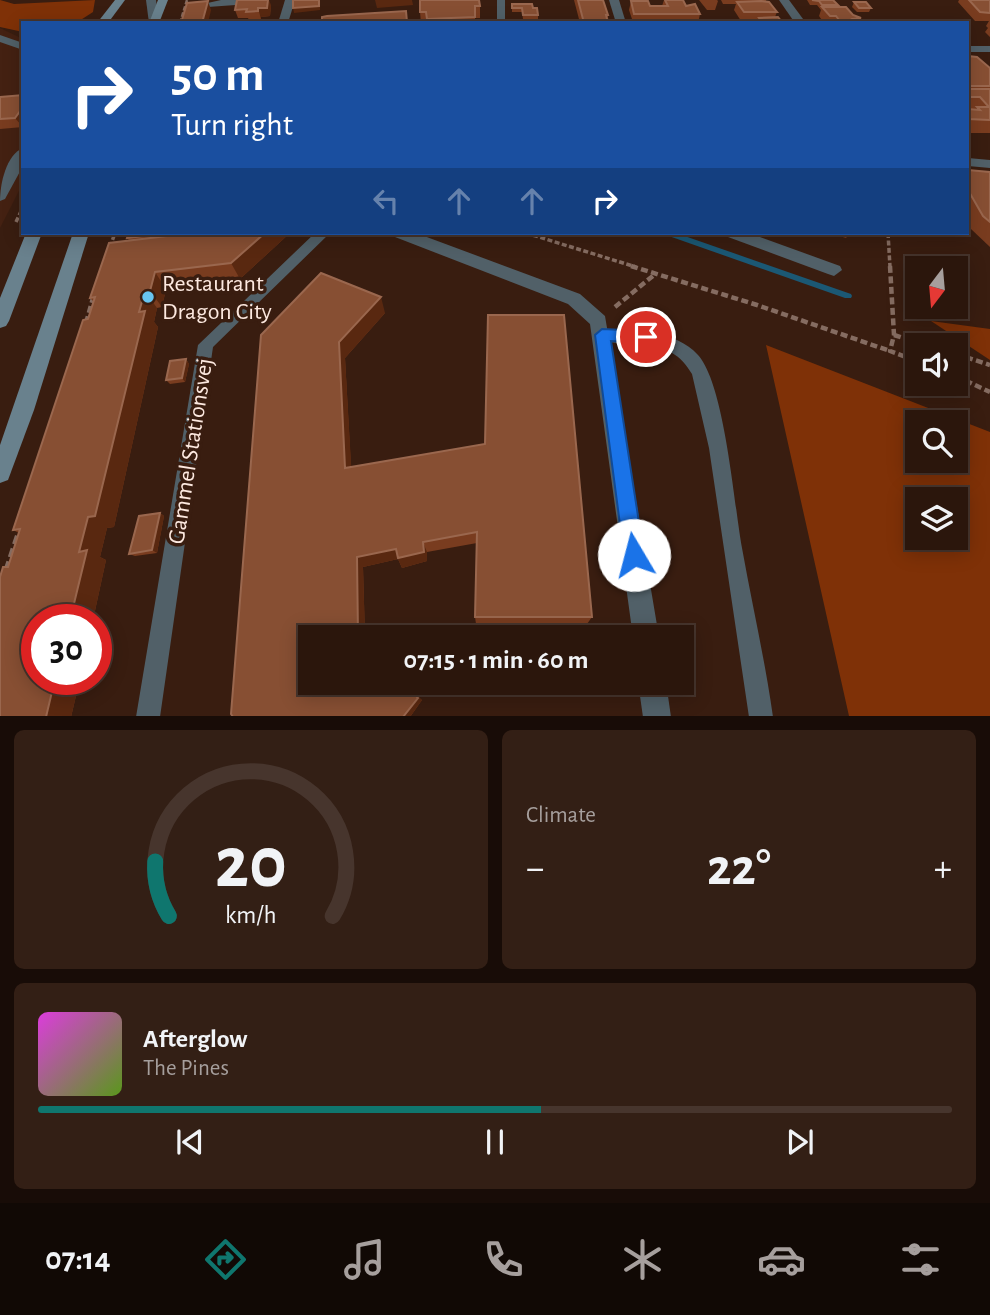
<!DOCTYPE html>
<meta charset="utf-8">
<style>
body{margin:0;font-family:"Alegreya Sans",sans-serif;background:#331f15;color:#f1f3f6;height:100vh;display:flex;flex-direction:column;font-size:26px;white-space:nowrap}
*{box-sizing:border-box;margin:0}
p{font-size:23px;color:#a69f9d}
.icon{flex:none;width:38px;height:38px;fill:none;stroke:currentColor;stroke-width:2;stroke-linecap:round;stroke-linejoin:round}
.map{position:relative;height:716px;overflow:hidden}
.side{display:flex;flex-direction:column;gap:14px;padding:14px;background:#180c07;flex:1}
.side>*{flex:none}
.top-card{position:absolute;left:21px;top:21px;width:948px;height:214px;border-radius:0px;box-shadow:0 4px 18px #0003,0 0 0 2px #47352d;background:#1a4fa0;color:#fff;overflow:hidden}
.needle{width:46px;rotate:196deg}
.tools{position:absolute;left:905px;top:256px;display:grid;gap:14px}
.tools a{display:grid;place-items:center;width:63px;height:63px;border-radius:0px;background:#2b160c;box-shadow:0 4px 18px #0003,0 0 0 2px #47352d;font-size:35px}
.speed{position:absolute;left:21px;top:604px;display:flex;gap:14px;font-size:35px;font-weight:700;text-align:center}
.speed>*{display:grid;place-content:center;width:91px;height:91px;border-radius:50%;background:#2b160c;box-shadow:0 4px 18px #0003,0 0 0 2px #47352d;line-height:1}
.speed .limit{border:10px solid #d22;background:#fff;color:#111}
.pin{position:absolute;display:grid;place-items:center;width:60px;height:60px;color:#fff;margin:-30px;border:4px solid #fff;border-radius:50%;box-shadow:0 2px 7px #0007}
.me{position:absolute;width:77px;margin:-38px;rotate:352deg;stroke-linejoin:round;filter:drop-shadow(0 0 5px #0008)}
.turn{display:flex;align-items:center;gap:24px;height:147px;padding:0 35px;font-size:32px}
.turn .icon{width:91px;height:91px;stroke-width:2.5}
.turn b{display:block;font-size:49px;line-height:60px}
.lanes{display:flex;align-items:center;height:66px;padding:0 35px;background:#0003;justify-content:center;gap:35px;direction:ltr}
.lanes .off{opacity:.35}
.big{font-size:52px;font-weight:600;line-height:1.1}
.side .widget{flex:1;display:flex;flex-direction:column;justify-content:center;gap:10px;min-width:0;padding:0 24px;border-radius:10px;background:#331f15}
.side .dial{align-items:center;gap:0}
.dial svg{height:182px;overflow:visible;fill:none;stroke:#47352d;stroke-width:7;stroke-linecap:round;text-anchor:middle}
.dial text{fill:#f1f3f6;stroke:none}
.song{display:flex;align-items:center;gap:21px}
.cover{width:84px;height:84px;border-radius:10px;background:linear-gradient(135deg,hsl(300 70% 55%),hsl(90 70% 35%))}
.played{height:7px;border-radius:4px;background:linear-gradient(90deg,#0f766e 55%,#47352d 55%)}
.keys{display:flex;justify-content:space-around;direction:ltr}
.heat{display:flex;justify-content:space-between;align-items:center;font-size:38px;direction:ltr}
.side .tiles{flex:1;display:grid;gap:14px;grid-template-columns:1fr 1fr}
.widget:last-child{grid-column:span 2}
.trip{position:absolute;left:298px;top:625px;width:396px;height:70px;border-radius:0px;background:#2b160c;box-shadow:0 4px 18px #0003,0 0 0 2px #47352d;font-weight:600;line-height:70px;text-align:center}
.tab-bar{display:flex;height:112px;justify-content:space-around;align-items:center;background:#110905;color:#a69f9d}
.tab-bar .icon{width:49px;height:49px}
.tab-bar .current{color:#0f766e}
.tab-bar b{font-size:32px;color:#f1f3f6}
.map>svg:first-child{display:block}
.built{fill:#442112}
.green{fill:#7f3107;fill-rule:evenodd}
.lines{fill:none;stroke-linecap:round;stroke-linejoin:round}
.stream{fill:#1b5874;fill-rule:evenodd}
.path-far3{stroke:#856c61;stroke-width:2.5;stroke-dasharray:4.5 2;stroke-linecap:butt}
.path-far2{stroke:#856c61;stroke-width:3.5;stroke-dasharray:5 2.5;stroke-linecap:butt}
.path-far1{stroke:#856c61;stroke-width:4.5;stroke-dasharray:7 3.5;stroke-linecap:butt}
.path{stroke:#856c61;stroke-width:5;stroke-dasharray:9 4.5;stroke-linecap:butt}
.service{fill:#516068;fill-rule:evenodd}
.minor{fill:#516068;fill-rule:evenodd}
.tertiary{fill:#516068;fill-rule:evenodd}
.secondary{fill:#69818d;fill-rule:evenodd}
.wall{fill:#793c1f}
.shaded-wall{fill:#592810}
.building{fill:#874f33;stroke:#9a674e;stroke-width:2}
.route{fill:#1a73e8;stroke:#114b97;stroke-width:2}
.poi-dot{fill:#68c4f0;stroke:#391d10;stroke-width:2.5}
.labels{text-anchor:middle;stroke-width:7;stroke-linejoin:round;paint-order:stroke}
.poi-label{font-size:24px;fill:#fde9e0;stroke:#391d10;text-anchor:start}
.street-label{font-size:24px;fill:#fde9e0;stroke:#391d10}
</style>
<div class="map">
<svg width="990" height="717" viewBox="0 0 990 717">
<rect width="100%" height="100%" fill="#391d10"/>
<!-- built -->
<polygon class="built" points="0,28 23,39 23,183 0,228"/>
<!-- green -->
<g class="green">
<polygon points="0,0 14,4 95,0 93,12 76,23 23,23 23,32 0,27"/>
<polygon points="931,321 990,329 990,360"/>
<path d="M766,345L990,432V716H849ZM917,422H956V460H917ZM917,499H956V537H917Z"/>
</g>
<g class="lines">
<!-- stream -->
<polygon class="stream" points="665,233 676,233 851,294 852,296 851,298 845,298 666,235"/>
<!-- path-far3 -->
<polyline class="path-far3" points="180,23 187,0"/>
<!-- path-far2 -->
<g class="path-far2">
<polyline points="16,222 23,207"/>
<polyline points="526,233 636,267"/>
<polyline points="888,233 890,267"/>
<polyline points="110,247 115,233"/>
</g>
<!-- path-far1 -->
<g class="path-far1">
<polyline points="631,266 757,305 890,351"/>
<polyline points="890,266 894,335 890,351 917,361"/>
<polyline points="615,307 654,275"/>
<polyline points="86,323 93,298"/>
<polyline points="894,335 926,345"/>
<polyline points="956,354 990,365"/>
<polyline points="956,376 990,392"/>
</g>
<!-- path -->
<polyline class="path" points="6,570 20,528"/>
<!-- service -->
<g class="service">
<rect x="497" y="0" width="8" height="23"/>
<rect x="968" y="46" width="22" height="6"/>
<polygon points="315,233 330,233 213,347 160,717 136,717 198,345"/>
<path d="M602,329C633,330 676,330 698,355C725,385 734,505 742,548C752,604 765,660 773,717H749L709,448L692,374C670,334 631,350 597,339L594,335L597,331Z"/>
</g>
<!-- minor -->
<g class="minor">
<polygon points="266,0 261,3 208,7 203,4 221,0"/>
<polygon points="285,0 295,0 288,23 278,23"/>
<polygon points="609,0 619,0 626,23 616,23"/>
<polygon points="779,0 789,0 806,23 795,23"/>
<polygon points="0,35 23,43 23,50 0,42"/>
<path d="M23,148V166L5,199L0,201C0,184 6,155 23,148Z"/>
<polygon points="968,158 990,160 990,168 968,166"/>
<polygon points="393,233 416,233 580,294 605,316 659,637 633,637 590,324 568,304 395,237"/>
<polygon points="726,233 749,233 840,266 842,270 834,276 828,274 728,237"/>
<polygon points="638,682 666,682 671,717 643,717"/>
</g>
<!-- tertiary -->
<polygon class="tertiary" points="146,0 156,0 159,23 149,23"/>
<!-- secondary -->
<g class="secondary">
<polygon points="115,0 125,0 108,23 97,23"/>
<polygon points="158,0 168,0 159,23 149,23"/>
<polygon points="26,233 42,233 9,321 6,326 0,328 0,298"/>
<polygon points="73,233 89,233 34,410 8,480 0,483 0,445"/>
</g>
</g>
<!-- wall -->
<g class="wall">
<polygon points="574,0 603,0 608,15 608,19 611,23 580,23"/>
<polygon points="664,0 683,0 686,6 700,14 698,23 633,22 629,10 631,1 650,6 662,6"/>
<polygon points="699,0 717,0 718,1 715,10 707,10"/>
<polygon points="721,0 766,0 766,1 777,12 775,17 782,23 758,23 758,21 741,21 734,10 736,4 723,4"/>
<polygon points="807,0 833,0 838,5 837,7 861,18 858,23 824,23 819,16 821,10 817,5 810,5"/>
<polygon points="956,0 990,0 990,37 985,32 988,28 986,26 989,21 975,21 958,2 959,0"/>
<polygon points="854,2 871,8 869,12 857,12 852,7"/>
<polygon points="512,4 533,8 538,15 538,19 523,19 522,12 512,12"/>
<polygon points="271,5 270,16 261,17 261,19 249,20 248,18 238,18 235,10"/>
<polygon points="480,6 480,18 475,18 475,23 421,23 420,12"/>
<polygon points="968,56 990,68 990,133 968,133"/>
<polygon points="0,97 23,127 0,129"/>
<polygon points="968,170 990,172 990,247 971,229 968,224"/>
<polygon points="157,233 156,237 290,233 240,279 166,289 162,307 157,308 154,322 158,327 114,527 107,528 100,557 106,560 93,620 37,620 80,679 71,717 0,717 8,567 19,533 13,530 88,319 94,302 90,298 129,240 127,238"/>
<polygon points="830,233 850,233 846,238"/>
<polygon points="385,313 345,358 351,467 485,444 592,617 587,624 476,624 475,617 477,543 427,552 427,561 402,568 398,559 363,567 365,637 310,637 422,700 410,717 233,717 261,335"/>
<polygon points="186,359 189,364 185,382 170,384 166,380"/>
<polygon points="160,513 164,516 157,553 135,556 129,554"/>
</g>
<!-- shaded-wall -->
<g class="shaded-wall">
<polygon points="268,0 269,0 271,5 270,16 261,17 261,19 258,8"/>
<polygon points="320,0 320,10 294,13 293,8"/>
<polygon points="375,0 412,0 413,5 377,8"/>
<polygon points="208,1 211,10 208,23 202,23"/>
<polygon points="23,107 23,127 15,118"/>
<polygon points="265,233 290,233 240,279 231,263"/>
<polygon points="155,272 166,289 162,307 150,291"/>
<polygon points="145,291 157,308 154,322 158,327 114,527 107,528 100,557 106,560 93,620 70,620 79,552"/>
<polygon points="381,297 385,313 345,358 352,480 345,468 339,342"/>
<polygon points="186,359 189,364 185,382 182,378"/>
<polygon points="160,513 164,516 157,553 152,550"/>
<polygon points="423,542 427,552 427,561 402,568 398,559 363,567 365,637 360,637 358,636 357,557"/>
<polygon points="55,679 80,679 71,717 46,717"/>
<polygon points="403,682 405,682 422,700 410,717 403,717"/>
</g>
<!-- building -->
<g class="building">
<polygon points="237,0 268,0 267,8 258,8 258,11 246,12 247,9 235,10"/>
<polygon points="293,0 319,0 319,6 293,8"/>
<polygon points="420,0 479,0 480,6 475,6 475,17 427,19 426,12 420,12"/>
<polygon points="578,0 603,0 608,15 606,15 607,19 611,22 584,23"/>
<polygon points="665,0 683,0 686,6 695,4 700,14 634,14 631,1 648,1 650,6 668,6"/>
<polygon points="812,0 833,0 838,5 822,5 819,1"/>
<polygon points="969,0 990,0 990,13 980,12"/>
<polygon points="208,1 202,23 181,23 187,3"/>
<polygon points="761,1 769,2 777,12 744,12 737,2"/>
<polygon points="854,2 866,2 871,8 859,8"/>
<polygon points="512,4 532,4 533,8 537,8 538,15 523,15 522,8 512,8"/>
<polygon points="822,7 846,7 853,15 861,18 852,19 854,23 828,23 825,20 839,20 836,16 830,16"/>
<polygon points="406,11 407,22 322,22 322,17 327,16"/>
<polygon points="778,17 782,22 762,22 759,18"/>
<rect x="514" y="20" width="9" height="3"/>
<polygon points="968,56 977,57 990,68 990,86 968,86"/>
<polygon points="968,89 990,89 990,120 968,119 968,109 980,110 977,107 989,107 980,97 968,97"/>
<polygon points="23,95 23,107 15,118 0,119 0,97"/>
<polygon points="968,170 990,172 990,222 983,216 968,190"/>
<polygon points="129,233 153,233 152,235 127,238"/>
<polygon points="161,233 192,233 160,237"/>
<polygon points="192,233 265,233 231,263 155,272 150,291 145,291 139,312 145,311 95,516 88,517 79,552 87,550 70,620 37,620 37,679 55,679 46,717 0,717 0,577 3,567 8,567 20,529 13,530 83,320 88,319 95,297 90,298 109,243"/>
<polygon points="321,273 381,297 339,342 345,468 485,444 488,315 564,315 592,617 475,617 477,532 423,542 424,552 398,558 396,549 357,557 358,636 360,637 310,637 310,682 403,682 418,698 403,717 233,717 231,714 261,335"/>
<polygon points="186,359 182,378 166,380 170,361"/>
<polygon points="160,513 152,550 129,554 139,516"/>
</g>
<!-- route -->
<polygon class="route" points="602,329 646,331 653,337 646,343 611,341 644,555 641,562 634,565 627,562 624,555 595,335"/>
<!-- markers -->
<circle class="poi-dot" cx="148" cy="297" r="7"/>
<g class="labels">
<!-- poi labels -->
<g class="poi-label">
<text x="162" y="291">Restaurant<tspan x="162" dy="28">Dragon City</tspan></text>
</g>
<!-- street labels -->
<g class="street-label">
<text transform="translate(190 451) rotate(-81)" y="8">Gammel Stationsvej</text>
</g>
</g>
</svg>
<div class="tools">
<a><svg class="needle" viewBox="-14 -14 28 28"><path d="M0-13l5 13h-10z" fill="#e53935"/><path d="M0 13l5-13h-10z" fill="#a69f9d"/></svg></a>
<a><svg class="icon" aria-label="sound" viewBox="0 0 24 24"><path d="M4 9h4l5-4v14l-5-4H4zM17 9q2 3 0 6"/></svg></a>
<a><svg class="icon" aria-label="search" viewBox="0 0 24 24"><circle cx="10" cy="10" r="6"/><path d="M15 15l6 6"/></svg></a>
<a><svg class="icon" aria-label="layers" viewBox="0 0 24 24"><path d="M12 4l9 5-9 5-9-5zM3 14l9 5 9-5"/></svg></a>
</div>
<div class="speed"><div class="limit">30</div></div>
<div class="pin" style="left:646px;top:337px;background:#d93025"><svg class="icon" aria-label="arrive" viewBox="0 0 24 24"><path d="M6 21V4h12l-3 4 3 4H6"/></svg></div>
<svg class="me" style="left:634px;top:555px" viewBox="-20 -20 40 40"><circle r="19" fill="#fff"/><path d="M0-13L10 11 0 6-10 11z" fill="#1a73e8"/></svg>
<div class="trip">07:15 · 1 min · 60 m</div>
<div class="top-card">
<div class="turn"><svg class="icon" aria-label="right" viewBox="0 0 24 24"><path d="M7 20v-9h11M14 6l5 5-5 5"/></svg><div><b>50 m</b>Turn right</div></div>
<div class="lanes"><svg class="icon off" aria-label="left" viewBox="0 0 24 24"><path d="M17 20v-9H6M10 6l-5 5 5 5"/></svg><svg class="icon off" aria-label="ahead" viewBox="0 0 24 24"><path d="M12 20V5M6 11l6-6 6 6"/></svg><svg class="icon off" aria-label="ahead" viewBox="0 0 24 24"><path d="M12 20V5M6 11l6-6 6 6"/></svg><svg class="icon" aria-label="right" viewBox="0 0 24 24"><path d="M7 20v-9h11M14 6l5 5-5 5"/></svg></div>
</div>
</div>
<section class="side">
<div class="tiles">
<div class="widget dial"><svg viewBox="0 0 100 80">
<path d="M14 69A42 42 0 1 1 86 69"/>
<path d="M14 69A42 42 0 0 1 8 45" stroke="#0f766e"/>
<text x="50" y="56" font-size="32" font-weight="700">20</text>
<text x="50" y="72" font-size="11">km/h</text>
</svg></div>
<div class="widget"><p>Climate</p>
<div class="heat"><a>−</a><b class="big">22°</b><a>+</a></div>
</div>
<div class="widget">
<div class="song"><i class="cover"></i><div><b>Afterglow</b><p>The Pines</p></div></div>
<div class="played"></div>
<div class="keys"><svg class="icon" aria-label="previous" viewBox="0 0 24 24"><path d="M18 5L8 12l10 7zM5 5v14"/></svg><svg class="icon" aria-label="pause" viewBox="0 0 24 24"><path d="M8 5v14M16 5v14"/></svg><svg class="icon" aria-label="next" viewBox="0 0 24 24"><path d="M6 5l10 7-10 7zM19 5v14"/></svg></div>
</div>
</div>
</section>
<nav class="tab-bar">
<b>07:14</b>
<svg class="icon current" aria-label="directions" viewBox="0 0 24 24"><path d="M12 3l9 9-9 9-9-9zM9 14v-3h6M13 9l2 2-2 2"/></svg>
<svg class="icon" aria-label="music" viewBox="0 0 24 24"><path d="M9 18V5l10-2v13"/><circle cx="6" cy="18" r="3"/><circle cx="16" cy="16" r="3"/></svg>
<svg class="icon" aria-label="phone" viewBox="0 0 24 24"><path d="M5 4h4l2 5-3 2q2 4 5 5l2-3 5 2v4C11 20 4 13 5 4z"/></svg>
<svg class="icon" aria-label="climate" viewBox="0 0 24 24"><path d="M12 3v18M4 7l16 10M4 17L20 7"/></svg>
<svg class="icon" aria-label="car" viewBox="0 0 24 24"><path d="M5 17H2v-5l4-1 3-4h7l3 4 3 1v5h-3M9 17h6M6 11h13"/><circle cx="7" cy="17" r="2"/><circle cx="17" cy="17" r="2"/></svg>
<svg class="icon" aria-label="filters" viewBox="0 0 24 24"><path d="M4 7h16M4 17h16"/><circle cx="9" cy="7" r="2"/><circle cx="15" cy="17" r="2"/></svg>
</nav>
